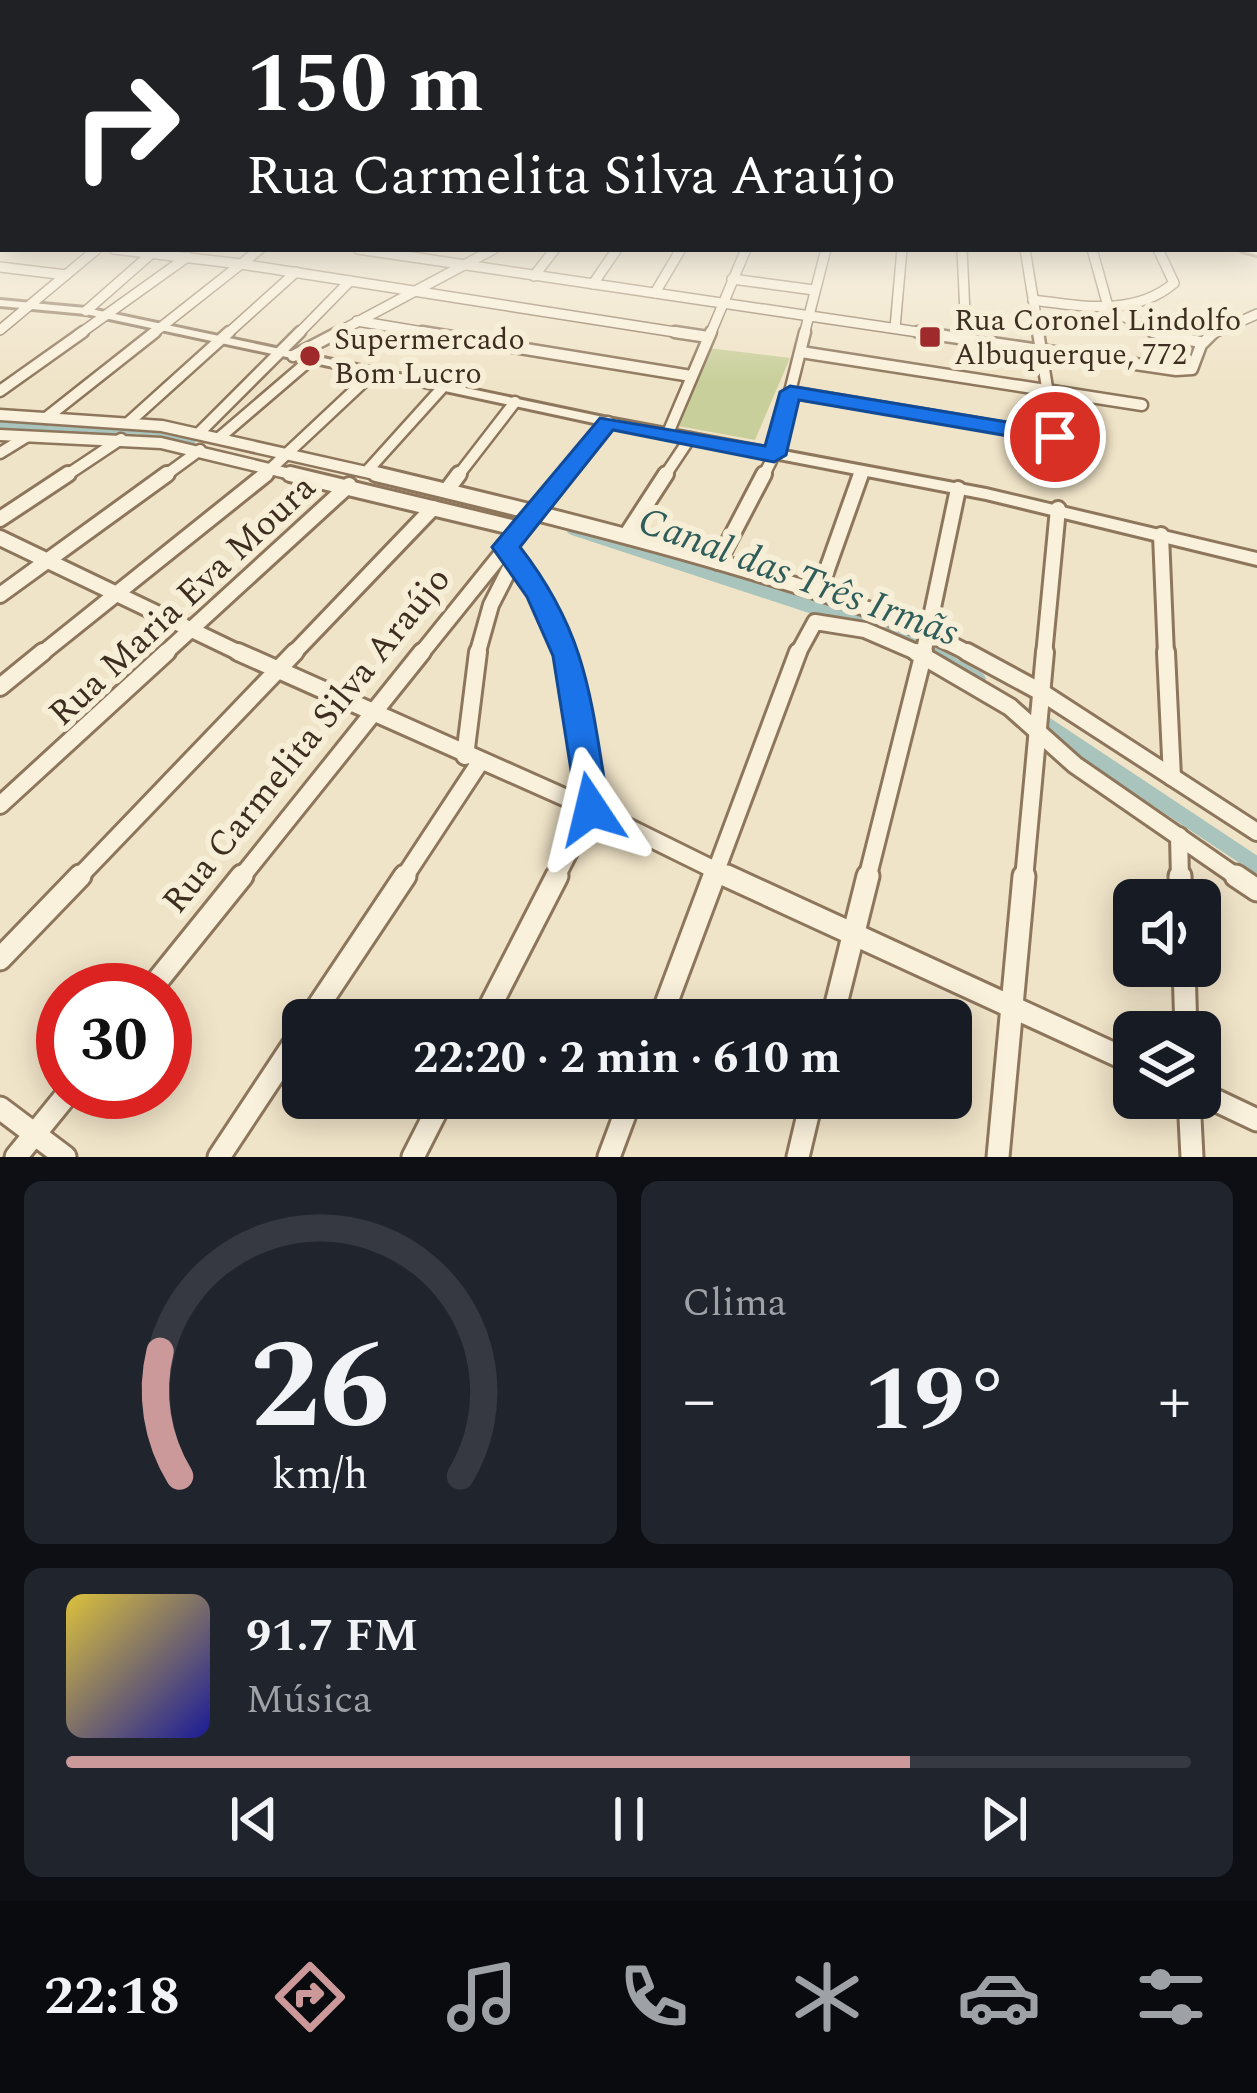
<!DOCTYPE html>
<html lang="pt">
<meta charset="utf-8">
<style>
body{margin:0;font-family:Spectral,serif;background:#20242c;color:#f1f3f6;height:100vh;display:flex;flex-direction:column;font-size:45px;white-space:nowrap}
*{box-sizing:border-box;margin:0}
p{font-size:39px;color:#9ea1a6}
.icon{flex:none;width:66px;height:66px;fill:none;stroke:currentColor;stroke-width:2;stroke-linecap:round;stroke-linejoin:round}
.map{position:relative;height:1157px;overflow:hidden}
.details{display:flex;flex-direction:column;gap:24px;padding:24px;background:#0d0f14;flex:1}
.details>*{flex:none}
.guide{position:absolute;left:0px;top:0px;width:1257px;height:252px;box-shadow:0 6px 30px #0003;background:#202124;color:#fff;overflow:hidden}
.fabs{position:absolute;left:1113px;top:879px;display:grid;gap:24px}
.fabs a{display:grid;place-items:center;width:108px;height:108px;border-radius:18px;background:#171b24;box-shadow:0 6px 30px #0003;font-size:60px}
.speed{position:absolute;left:36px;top:963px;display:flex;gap:24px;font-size:60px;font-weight:700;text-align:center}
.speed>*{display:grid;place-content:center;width:156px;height:156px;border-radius:50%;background:#171b24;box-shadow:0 6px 30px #0003;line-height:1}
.speed .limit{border:18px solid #d22;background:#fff;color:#111}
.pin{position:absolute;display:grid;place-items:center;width:102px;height:102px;color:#fff;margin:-51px;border:6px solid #fff;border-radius:50%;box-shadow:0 3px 12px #0007}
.me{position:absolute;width:132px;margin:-66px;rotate:350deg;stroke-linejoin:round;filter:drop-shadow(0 0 9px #0008)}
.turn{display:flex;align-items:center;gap:42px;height:252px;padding:0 48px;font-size:54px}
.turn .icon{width:156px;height:156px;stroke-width:2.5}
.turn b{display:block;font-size:84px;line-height:102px}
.big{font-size:90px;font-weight:700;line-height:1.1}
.details .card{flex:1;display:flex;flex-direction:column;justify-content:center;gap:18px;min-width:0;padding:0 42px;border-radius:18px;background:#20242c}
.details .dial{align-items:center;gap:0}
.dial svg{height:312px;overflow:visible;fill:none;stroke:#363941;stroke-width:7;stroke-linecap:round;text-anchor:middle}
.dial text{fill:#f1f3f6;stroke:none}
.song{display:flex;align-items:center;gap:36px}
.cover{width:144px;height:144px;border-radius:18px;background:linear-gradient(135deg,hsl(50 70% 55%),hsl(240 70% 35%))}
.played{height:12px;border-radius:6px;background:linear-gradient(90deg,#cc999b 75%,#363941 75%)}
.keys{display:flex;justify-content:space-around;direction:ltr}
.heat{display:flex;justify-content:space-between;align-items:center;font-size:66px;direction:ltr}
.details .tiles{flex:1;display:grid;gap:24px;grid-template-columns:1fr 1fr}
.card:last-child{grid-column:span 2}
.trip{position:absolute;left:282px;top:999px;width:690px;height:120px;border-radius:18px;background:#171b24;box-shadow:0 6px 30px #0003;font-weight:700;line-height:120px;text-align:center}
.menu{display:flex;height:192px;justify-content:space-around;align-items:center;background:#090b0e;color:#9ea1a6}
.menu .icon{width:84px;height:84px}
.menu .current{color:#cc999b}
.menu b{font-size:54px;color:#f1f3f6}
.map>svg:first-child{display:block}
.green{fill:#c9cf9b}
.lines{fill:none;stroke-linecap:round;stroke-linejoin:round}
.canal-far2{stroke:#a9c4bc;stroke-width:10}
.canal-far1{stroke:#a9c4bc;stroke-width:14}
.canal{stroke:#a9c4bc;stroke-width:16}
.minor-far4-casing{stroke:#8d765c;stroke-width:12}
.minor-far3-casing{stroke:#8d765c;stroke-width:15}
.minor-far2-casing{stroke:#8d765c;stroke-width:20}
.minor-far1-casing{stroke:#8d765c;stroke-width:22}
.minor-casing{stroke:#8d765c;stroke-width:27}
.tertiary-casing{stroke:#8d765c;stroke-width:6}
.minor-far4{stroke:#faf1dc;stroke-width:9}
.minor-far3{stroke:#faf1dc;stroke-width:10}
.minor-far2{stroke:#faf1dc;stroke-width:14}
.minor-far1{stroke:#faf1dc;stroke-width:16}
.minor{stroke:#faf1dc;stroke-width:21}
.tertiary{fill:#faf1dc;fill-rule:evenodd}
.route{fill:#1a73e8;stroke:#114b97;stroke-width:3}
.poi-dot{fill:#9e2a2b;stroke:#f7eed8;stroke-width:4.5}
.labels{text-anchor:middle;stroke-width:12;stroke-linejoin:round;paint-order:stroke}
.far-poi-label{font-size:30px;fill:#3d2e20;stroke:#f7eed8;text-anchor:start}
.street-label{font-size:36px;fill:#3d2e20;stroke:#f7eed8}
.water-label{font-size:39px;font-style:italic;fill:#2f5d5a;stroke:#f7eed8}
</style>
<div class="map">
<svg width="1257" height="1157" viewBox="0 0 1257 1157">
<rect width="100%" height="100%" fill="#f0e4c8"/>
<!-- green -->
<polygon class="green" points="708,348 790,358 755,440 678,426"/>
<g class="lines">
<!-- canal-far2 -->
<polyline class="canal-far2" points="0,426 138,429 191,440"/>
<!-- canal-far1 -->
<polyline class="canal-far1" points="573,528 898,635 934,655"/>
<!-- canal -->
<g class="canal">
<polyline points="929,652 978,680"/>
<polyline points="1031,715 1257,865"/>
</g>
<defs>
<g id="minor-far4">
<polyline points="114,249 241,264 694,335"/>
<polyline points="358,249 938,335"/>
<polyline points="962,249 966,335"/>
<polyline points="1025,249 1039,335"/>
<polyline points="1092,249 1109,310 1165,335"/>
<polyline points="0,267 66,275"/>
<polyline points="534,276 555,249"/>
<polyline points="732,279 814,290"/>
<polyline points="593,284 617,249"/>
<polyline points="655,293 681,249"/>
<path d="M1033,300C1081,306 1134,317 1174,283L1158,249"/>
<polyline points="86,311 152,253"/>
<polyline points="357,321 441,335"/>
<polyline points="895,328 902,249"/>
<polyline points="0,330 97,249"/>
<polyline points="78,335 187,257"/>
<polyline points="151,335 260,249"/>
<polyline points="226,335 296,272"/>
<polyline points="297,335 350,281"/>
<polyline points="333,335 494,249"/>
<polyline points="710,335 746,249"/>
<polyline points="804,335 826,249"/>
<polyline points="1210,335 1257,314"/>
</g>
<g id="minor-far3">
<polyline points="422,332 691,376"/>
<polyline points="675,332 708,337"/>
<polyline points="918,332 1176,370 1192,369 1201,345 1214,332"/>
<polyline points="966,332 966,338"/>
<polyline points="1038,332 1055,437"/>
<polyline points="1153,332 1200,342"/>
<polyline points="801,352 1142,405"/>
<polyline points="293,356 339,332"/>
<polyline points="0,391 83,332"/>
<polyline points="790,392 1077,440"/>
<polyline points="0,415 162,426 388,477"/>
<polyline points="46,418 155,332"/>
<polyline points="128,423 229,332"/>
<polyline points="200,432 300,332"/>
<polyline points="668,433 711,332"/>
<polyline points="0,435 161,443 303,477"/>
<polyline points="219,438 310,360"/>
<polyline points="0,453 26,437"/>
<polyline points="368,470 442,388"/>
<polyline points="64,477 121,439"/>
<polyline points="163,477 200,450"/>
<polyline points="262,477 373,373"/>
<polyline points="457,477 515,402"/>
<polyline points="564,477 608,422"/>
<polyline points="664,477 690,438"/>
<polyline points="763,477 774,455 805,332"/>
<polyline points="860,477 862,471"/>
</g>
<g id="minor-far2">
<polyline points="290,474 520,529"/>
<path d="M376,474C501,504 626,534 749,571C826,594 902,617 972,655"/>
<polyline points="447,490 459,474"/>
<polyline points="0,519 68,474"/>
<polyline points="627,534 666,474"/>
<polyline points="1161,535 1166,655"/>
<polyline points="0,538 244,655"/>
<polyline points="505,547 539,592 568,655"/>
<polyline points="718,562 764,474"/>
<polyline points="819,592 861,474"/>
<polyline points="0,595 167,474"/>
<polyline points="40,655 266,474"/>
<polyline points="163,655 349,485"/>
<polyline points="292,655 433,508"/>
<polyline points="420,655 566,474"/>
<polyline points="477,655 491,605 515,558"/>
<polyline points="797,655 815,622 865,630 923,655"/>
<polyline points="923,655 958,489"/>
<polyline points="1044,655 1058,509"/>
</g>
<g id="minor-far1">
<polyline points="238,652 591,809 733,879"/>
<polyline points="916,652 1010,707 1075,765 1240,879"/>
<polyline points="967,652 1041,692 1257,832"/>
<polyline points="1166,652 1172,777"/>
<polyline points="0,687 43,652"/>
<polyline points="465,756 478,652"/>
<polyline points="0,805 167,652"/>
<polyline points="1179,836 1180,879"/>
<polyline points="77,879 295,652"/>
<polyline points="240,879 422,652"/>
<polyline points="403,879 480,762"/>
<polyline points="555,879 591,809 566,652"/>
<polyline points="713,879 798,652"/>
<polyline points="867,879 924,652"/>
<polyline points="1024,879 1045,652"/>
</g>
<g id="minor">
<polyline points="727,876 1134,1063"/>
<polyline points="1180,876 1181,900"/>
<polyline points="1236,876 1257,890"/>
<polyline points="0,959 80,876"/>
<polyline points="1184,966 1186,1032"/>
<polyline points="150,990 242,876"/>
<polyline points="309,1020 405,876"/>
<polyline points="483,1020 557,876"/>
<polyline points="660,1020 714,876"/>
<polyline points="832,1020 868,876"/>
<polyline points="1200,1093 1257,1120"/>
<polyline points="1189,1098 1192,1157"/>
<polyline points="0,1108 65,1157"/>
<polyline points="16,1157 69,1092"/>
<polyline points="219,1157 303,1030"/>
<polyline points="413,1157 443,1098"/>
<polyline points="609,1157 631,1098"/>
<polyline points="798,1157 812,1098"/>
<polyline points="998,1157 1024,876"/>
</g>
<g id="tertiary">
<polygon points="1240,249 1257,249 1257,255 1242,251"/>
<polygon points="0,300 86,308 608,418 986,489 1257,553 1257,565 986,499 608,426 86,314 0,306"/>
</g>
</defs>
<!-- minor-far4 casing -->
<use href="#minor-far4" class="minor-far4-casing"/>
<!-- minor-far3 casing -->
<use href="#minor-far3" class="minor-far3-casing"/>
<!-- minor-far2 casing -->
<use href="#minor-far2" class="minor-far2-casing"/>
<!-- minor-far1 casing -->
<use href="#minor-far1" class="minor-far1-casing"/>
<!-- minor casing -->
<use href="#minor" class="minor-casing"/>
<!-- tertiary casing -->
<use href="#tertiary" class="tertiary-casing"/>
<!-- minor-far4 -->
<use href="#minor-far4" class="minor-far4"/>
<!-- minor-far3 -->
<use href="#minor-far3" class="minor-far3"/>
<!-- minor-far2 -->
<use href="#minor-far2" class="minor-far2"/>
<!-- minor-far1 -->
<use href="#minor-far1" class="minor-far1"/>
<!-- minor -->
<use href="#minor" class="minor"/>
<!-- tertiary -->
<use href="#tertiary" class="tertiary"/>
</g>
<!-- sky -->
<linearGradient id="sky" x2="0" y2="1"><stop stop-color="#8fbad6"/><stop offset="0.58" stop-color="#f8f3e6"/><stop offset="1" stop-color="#f8f3e6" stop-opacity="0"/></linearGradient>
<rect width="1257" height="382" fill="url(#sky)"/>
<!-- route -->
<path class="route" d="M790,386L1055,430L1066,437L1055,444L799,400L786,455L774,462L613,430L520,547C589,636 591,702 609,809L604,821L591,826L579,821L553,656L527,597L492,547L600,418L765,446L780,392Z"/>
<!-- markers -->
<g class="poi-dot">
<rect x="918" y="325" width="24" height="24" rx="6"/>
<circle cx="310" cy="356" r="12"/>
</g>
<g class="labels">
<!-- far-poi labels -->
<g class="far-poi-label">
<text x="954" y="330">Rua Coronel Lindolfo<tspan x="954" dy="34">Albuquerque, 772</tspan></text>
<text x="334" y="349">Supermercado<tspan x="334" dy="34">Bom Lucro</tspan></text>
</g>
<!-- street labels -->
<g class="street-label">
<text transform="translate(181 599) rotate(-43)" y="13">Rua Maria Eva Moura</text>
<text transform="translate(305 739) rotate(-51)" y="13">Rua Carmelita Silva Araújo</text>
</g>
<!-- water labels -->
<g class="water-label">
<text transform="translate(799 575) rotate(20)" y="14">Canal das Três Irmãs</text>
</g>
</g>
</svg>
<div class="fabs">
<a><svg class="icon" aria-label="sound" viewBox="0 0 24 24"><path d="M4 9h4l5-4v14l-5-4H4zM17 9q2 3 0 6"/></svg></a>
<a><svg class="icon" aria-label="layers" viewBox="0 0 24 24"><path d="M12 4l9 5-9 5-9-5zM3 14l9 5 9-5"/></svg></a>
</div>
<div class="speed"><div class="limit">30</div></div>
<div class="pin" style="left:1055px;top:437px;background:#d93025"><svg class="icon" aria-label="arrive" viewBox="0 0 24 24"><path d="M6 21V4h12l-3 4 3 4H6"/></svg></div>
<svg class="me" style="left:591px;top:809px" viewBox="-20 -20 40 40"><path d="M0-17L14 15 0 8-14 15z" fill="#1a73e8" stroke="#fff" stroke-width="4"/></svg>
<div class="trip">22:20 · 2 min · 610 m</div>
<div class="guide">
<div class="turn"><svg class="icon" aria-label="right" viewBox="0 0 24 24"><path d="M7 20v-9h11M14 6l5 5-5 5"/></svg><div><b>150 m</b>Rua Carmelita Silva Araújo</div></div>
</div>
</div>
<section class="details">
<div class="tiles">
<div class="card dial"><svg viewBox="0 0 100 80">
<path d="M14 69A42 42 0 1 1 86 69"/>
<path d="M14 69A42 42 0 0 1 9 37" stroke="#cc999b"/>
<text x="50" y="56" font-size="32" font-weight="700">26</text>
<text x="50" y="72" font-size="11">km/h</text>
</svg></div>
<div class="card"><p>Clima</p>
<div class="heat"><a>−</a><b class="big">19°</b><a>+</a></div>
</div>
<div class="card">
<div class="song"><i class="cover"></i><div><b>91.7 FM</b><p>Música</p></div></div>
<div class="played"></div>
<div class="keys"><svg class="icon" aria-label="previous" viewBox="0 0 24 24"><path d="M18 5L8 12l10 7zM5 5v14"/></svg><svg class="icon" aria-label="pause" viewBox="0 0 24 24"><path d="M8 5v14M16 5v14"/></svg><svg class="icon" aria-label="next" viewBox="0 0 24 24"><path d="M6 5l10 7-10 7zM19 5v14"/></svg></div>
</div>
</div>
</section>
<nav class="menu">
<b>22:18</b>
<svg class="icon current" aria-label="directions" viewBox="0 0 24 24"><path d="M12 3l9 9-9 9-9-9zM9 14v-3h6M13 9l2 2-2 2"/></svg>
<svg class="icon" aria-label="music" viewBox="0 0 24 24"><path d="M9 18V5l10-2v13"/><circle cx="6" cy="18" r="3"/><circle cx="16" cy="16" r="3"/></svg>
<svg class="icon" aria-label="phone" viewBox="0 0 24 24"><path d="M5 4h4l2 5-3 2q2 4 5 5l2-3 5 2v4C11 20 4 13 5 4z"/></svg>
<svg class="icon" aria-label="climate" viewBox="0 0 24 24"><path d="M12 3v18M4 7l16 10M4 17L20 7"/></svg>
<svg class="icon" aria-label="car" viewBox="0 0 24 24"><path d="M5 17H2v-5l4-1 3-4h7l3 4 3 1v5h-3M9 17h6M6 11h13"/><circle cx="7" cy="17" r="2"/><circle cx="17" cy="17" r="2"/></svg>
<svg class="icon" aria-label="filters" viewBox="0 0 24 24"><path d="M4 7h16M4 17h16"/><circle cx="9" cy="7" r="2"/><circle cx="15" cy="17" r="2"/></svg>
</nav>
